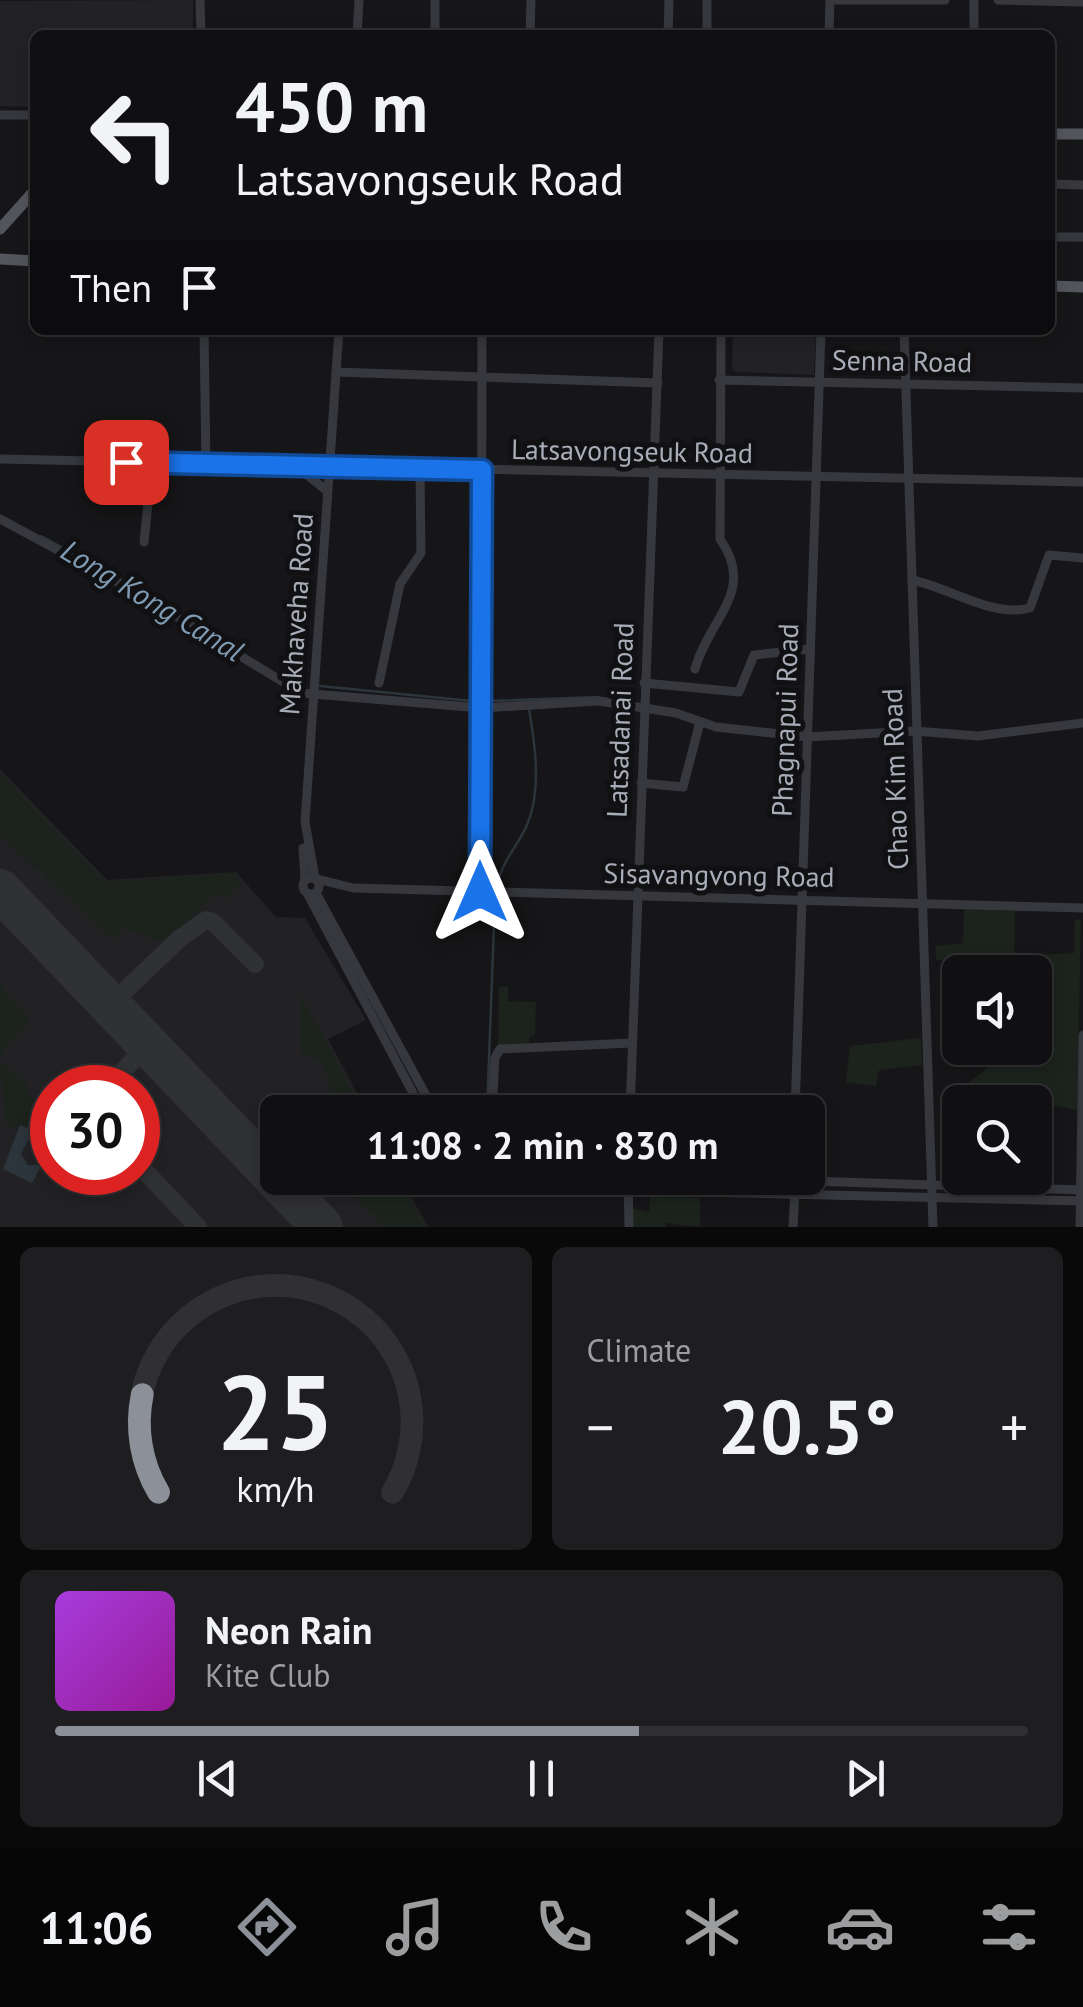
<!DOCTYPE html>
<meta charset="utf-8">
<style>
body{margin:0;font-family:"PT Sans",sans-serif;background:#1e1e20;color:#f1f3f6;height:100vh;display:flex;flex-direction:column;font-size:38px;white-space:nowrap}
*{box-sizing:border-box;margin:0}
p{font-size:32px;color:#9c9d9f}
.icon{flex:none;width:55px;height:55px;fill:none;stroke:currentColor;stroke-width:2;stroke-linecap:round;stroke-linejoin:round}
.map{position:relative;height:1227px;overflow:hidden}
.details{display:flex;flex-direction:column;gap:20px;padding:20px;background:#09090a;flex:1}
.details>*{flex:none}
.top-card{position:absolute;left:30px;top:30px;width:1025px;height:305px;border-radius:15px;box-shadow:0 5px 15px #0003,0 0 0 2px #303032;background:#101012;color:#f1f3f6;overflow:hidden}
.fabs{position:absolute;left:942px;top:955px;display:grid;gap:20px}
.fabs a{display:grid;place-items:center;width:110px;height:110px;border-radius:15px;background:#101012;box-shadow:0 5px 15px #0003,0 0 0 2px #303032;font-size:50px}
.speed{position:absolute;left:30px;top:1065px;display:flex;gap:20px;font-size:50px;font-weight:700;text-align:center}
.speed>*{display:grid;place-content:center;width:130px;height:130px;border-radius:50%;background:#101012;box-shadow:0 5px 15px #0003,0 0 0 2px #303032;line-height:1}
.speed .limit{border:15px solid #d22;background:#fff;color:#111}
.pin{position:absolute;display:grid;place-items:center;width:85px;height:85px;color:#fff;margin:-42px;border-radius:20px;box-shadow:0 5px 15px #0006}
.me{position:absolute;width:110px;margin:-55px;rotate:0deg;stroke-linejoin:round;filter:drop-shadow(0 0 8px #0008)}
.turn{display:flex;align-items:center;gap:35px;height:210px;padding:0 40px;font-size:45px}
.turn .icon{width:130px;height:130px;stroke-width:2.5}
.turn b{display:block;font-size:70px;line-height:85px}
.then{display:flex;align-items:center;height:95px;padding:0 40px;background:#0003;gap:20px;font-size:38px}
.big{font-size:75px;font-weight:800;line-height:1.1}
.details .card{flex:1;display:flex;flex-direction:column;justify-content:center;gap:15px;min-width:0;padding:0 35px;border-radius:15px;background:#1e1e20}
.details .dial{align-items:center;gap:0}
.dial svg{height:260px;overflow:visible;fill:none;stroke:#303032;stroke-width:7;stroke-linecap:round;text-anchor:middle}
.dial text{fill:#f1f3f6;stroke:none}
.song{display:flex;align-items:center;gap:30px}
.cover{width:120px;height:120px;border-radius:15px;background:linear-gradient(135deg,hsl(280 70% 55%),hsl(300 70% 35%))}
.played{height:10px;border-radius:5px;background:linear-gradient(90deg,#8c9099 60%,#303032 60%)}
.keys{display:flex;justify-content:space-around;direction:ltr}
.heat{display:flex;justify-content:space-between;align-items:center;font-size:55px;direction:ltr}
.details .tiles{flex:1;display:grid;gap:20px;grid-template-columns:1fr 1fr}
.card:last-child{grid-column:span 2}
.trip{position:absolute;left:260px;top:1095px;width:565px;height:100px;border-radius:15px;background:#101012;box-shadow:0 5px 15px #0003,0 0 0 2px #303032;font-weight:800;line-height:100px;text-align:center}
.dock{display:flex;height:160px;justify-content:space-around;align-items:center;background:#060607;color:#9c9d9f}
.dock .icon{width:70px;height:70px}
.dock .active{color:#8c9099}
.dock b{font-size:45px;color:#f1f3f6}
.map>svg:first-child{display:block}
.built{fill:#222225;fill-rule:evenodd}
.green{fill:#1c231d}
.water{fill:#2c353c}
.lines{fill:none;stroke-linecap:round;stroke-linejoin:round}
.stream{stroke:#2c353c;stroke-width:2.5}
.taxiway{stroke:#303135;stroke-width:18}
.runway{stroke:#303135;stroke-width:42}
.minor{stroke:#37383d;stroke-width:9}
.major{stroke:#53555c;stroke-width:11}
.route-casing{stroke:#114b97;stroke-width:25}
.route{stroke:#1a73e8;stroke-width:18}
.labels{text-anchor:middle;stroke-width:10;stroke-linejoin:round;paint-order:stroke}
.street-label{font-size:28px;fill:#a8adb8;stroke:#111113}
.water-label{font-size:30px;font-style:italic;fill:#7f9bb3;stroke:#111113}
</style>
<div class="map">
<svg width="1083" height="1227" viewBox="0 0 1083 1227">
<rect width="100%" height="100%" fill="#161618"/>
<!-- built -->
<g class="built">
<polygon points="193,0 193,35 35,35 35,107 0,106 0,1"/>
<polygon points="733,330 816,330 814,375 736,372 732,369"/>
<path d="M0,769L107,880L236,872L276,917L305,918L366,1020L328,1039L367,1112H278V1178H401L428,1227H0ZM52,1088H138V1172H52Z"/>
</g>
<!-- green -->
<g class="green">
<polygon points="0,774 106,882 235,873 241,884 226,900 217,892 164,944 124,927 114,940 0,835"/>
<polygon points="964,909 1015,911 1014,956 1074,953 1075,920 1081,919 1077,1110 1035,1102 969,1102 968,1083 987,1068 990,1048 1035,1048 1035,972 987,972 986,958 936,960 936,946 963,943"/>
<polygon points="0,984 30,1020 0,1056"/>
<polygon points="499,987 508,987 508,1001 536,1002 535,1034 529,1038 529,1046 498,1046"/>
<polygon points="301,996 364,1112 333,1112 336,1107 325,1070 317,1058 302,1055"/>
<polygon points="921,1038 922,1065 879,1070 876,1086 846,1082 850,1046"/>
<polygon points="0,1062 26,1082 29,1097 52,1109 28,1129 20,1125 16,1130 5,1121"/>
<polygon points="335,1178 399,1178 426,1227 385,1227"/>
<polygon points="650,1197 700,1198 700,1227 666,1223 665,1227 633,1227 632,1208 649,1212"/>
</g>
<!-- water -->
<polygon class="water" points="20,1125 43,1135 52,1146 44,1155 38,1142 28,1140 21,1154 28,1165 42,1165 32,1183 3,1169"/>
<g class="lines">
<!-- stream -->
<g class="stream">
<polyline points="41,536 153,597"/>
<polyline points="283,677 305,684"/>
<polyline points="320,686 472,701"/>
<polyline points="488,701 599,697"/>
<path d="M497,887C501,861 517,848 527,825C542,790 535,744 529,709"/>
<polyline points="487,1112 495,898"/>
</g>
<!-- taxiway -->
<g class="taxiway">
<polyline points="110,1005 179,939 206,920 213,922 255,964"/>
<polyline points="106,1088 148,1045"/>
<polyline points="138,1164 198,1227"/>
</g>
<!-- runway -->
<polyline class="runway" points="0,890 322,1227"/>
<!-- minor -->
<g class="minor">
<polyline points="200,0 201,35"/>
<polyline points="435,0 435,35"/>
<polyline points="707,0 707,35"/>
<polyline points="837,0 945,0"/>
<polyline points="974,0 974,35"/>
<polyline points="998,0 1083,2"/>
<polyline points="357,35 359,0"/>
<polyline points="530,35 531,0"/>
<polyline points="668,35 669,0"/>
<polyline points="829,35 830,0"/>
<polyline points="0,115 35,115"/>
<polyline points="1050,184 1083,185"/>
<polyline points="1050,237 1083,237"/>
<polyline points="204,330 206,465"/>
<polyline points="904,330 933,1227"/>
<polyline points="336,372 658,383"/>
<polyline points="719,380 1083,388"/>
<polyline points="0,459 1083,482"/>
<polyline points="301,470 327,491"/>
<polyline points="0,519 139,594 301,693 481,708 599,701 676,713 716,727 807,737 915,731 978,736 1083,723"/>
<polyline points="144,542 152,463"/>
<path d="M912,580C951,588 992,618 1030,608L1049,555L1083,558"/>
<path d="M695,669C709,618 757,591 720,539L721,330"/>
<polyline points="379,683 400,584 421,553 420,470"/>
<polyline points="644,683 739,692 754,655 810,649"/>
<polyline points="641,783 683,787 700,722"/>
<polyline points="303,848 305,880"/>
<circle cx="311" cy="886" r="8"/>
<polyline points="315,878 305,822 339,330"/>
<polyline points="317,879 353,888 1083,908"/>
<polyline points="481,892 482,330"/>
<polyline points="307,893 423,1112"/>
<polyline points="316,893 435,1112"/>
<polyline points="492,1112 495,1058 500,1049 631,1043"/>
<polyline points="630,1112 659,330"/>
<polyline points="795,1112 821,330"/>
<polyline points="468,1178 492,1185 576,1189 1083,1201"/>
<polyline points="563,1178 596,1178"/>
<polyline points="628,1178 629,1227"/>
<polyline points="717,1178 1083,1190"/>
<polyline points="793,1227 795,1190"/>
<polyline points="1080,1227 1083,1035"/>
</g>
<!-- major -->
<g class="major">
<polyline points="1050,134 1083,134"/>
<polyline points="0,229 35,190"/>
<polyline points="0,259 35,261"/>
<polyline points="1050,286 1083,287"/>
</g>
</g>
<g class="lines">
<defs>
<polyline id="route" points="126,462 482,470 480,892"/>
</defs>
<!-- route casing -->
<use href="#route" class="route-casing"/>
<!-- route -->
<use href="#route" class="route"/>
</g>
<g class="labels">
<!-- street labels -->
<g class="street-label">
<text transform="translate(902 361) rotate(1)" y="10">Senna Road</text>
<text transform="translate(632 451) rotate(1)" y="10">Latsavongseuk Road</text>
<text transform="translate(296 614) rotate(-86)" y="10">Makhaveha Road</text>
<text transform="translate(620 720) rotate(-88)" y="10">Latsadanai Road</text>
<text transform="translate(785 720) rotate(-88)" y="10">Phagnapui Road</text>
<text transform="translate(895 779) rotate(-92)" y="10">Chao Kim Road</text>
<text transform="translate(719 875) rotate(1)" y="10">Sisavangvong Road</text>
</g>
<!-- water labels -->
<g class="water-label">
<text transform="translate(152 601) rotate(31)" y="10">Long Kong Canal</text>
</g>
</g>
</svg>
<div class="fabs">
<a><svg class="icon" aria-label="sound" viewBox="0 0 24 24"><path d="M4 9h4l5-4v14l-5-4H4zM17 9q2 3 0 6"/></svg></a>
<a><svg class="icon" aria-label="search" viewBox="0 0 24 24"><circle cx="10" cy="10" r="6"/><path d="M15 15l6 6"/></svg></a>
</div>
<div class="speed"><div class="limit">30</div></div>
<div class="pin" style="left:126px;top:462px;background:#d93025"><svg class="icon" aria-label="arrive" viewBox="0 0 24 24"><path d="M6 21V4h12l-3 4 3 4H6"/></svg></div>
<svg class="me" style="left:480px;top:892px" viewBox="-20 -20 40 40"><path d="M0-17L14 15 0 8-14 15z" fill="#1a73e8" stroke="#fff" stroke-width="4"/></svg>
<div class="trip">11:08 · 2 min · 830 m</div>
<div class="top-card">
<div class="turn"><svg class="icon" aria-label="left" viewBox="0 0 24 24"><path d="M17 20v-9H6M10 6l-5 5 5 5"/></svg><div><b>450 m</b>Latsavongseuk Road</div></div>
<div class="then">Then<svg class="icon" aria-label="arrive" viewBox="0 0 24 24"><path d="M6 21V4h12l-3 4 3 4H6"/></svg></div>
</div>
</div>
<section class="details">
<div class="tiles">
<div class="card dial"><svg viewBox="0 0 100 80">
<path d="M14 69A42 42 0 1 1 86 69"/>
<path d="M14 69A42 42 0 0 1 9 39" stroke="#8c9099"/>
<text x="50" y="56" font-size="32" font-weight="700">25</text>
<text x="50" y="72" font-size="11">km/h</text>
</svg></div>
<div class="card"><p>Climate</p>
<div class="heat"><a>−</a><b class="big">20.5°</b><a>+</a></div>
</div>
<div class="card">
<div class="song"><i class="cover"></i><div><b>Neon Rain</b><p>Kite Club</p></div></div>
<div class="played"></div>
<div class="keys"><svg class="icon" aria-label="previous" viewBox="0 0 24 24"><path d="M18 5L8 12l10 7zM5 5v14"/></svg><svg class="icon" aria-label="pause" viewBox="0 0 24 24"><path d="M8 5v14M16 5v14"/></svg><svg class="icon" aria-label="next" viewBox="0 0 24 24"><path d="M6 5l10 7-10 7zM19 5v14"/></svg></div>
</div>
</div>
</section>
<nav class="dock">
<b>11:06</b>
<svg class="icon active" aria-label="directions" viewBox="0 0 24 24"><path d="M12 3l9 9-9 9-9-9zM9 14v-3h6M13 9l2 2-2 2"/></svg>
<svg class="icon" aria-label="music" viewBox="0 0 24 24"><path d="M9 18V5l10-2v13"/><circle cx="6" cy="18" r="3"/><circle cx="16" cy="16" r="3"/></svg>
<svg class="icon" aria-label="phone" viewBox="0 0 24 24"><path d="M5 4h4l2 5-3 2q2 4 5 5l2-3 5 2v4C11 20 4 13 5 4z"/></svg>
<svg class="icon" aria-label="climate" viewBox="0 0 24 24"><path d="M12 3v18M4 7l16 10M4 17L20 7"/></svg>
<svg class="icon" aria-label="car" viewBox="0 0 24 24"><path d="M5 17H2v-5l4-1 3-4h7l3 4 3 1v5h-3M9 17h6M6 11h13"/><circle cx="7" cy="17" r="2"/><circle cx="17" cy="17" r="2"/></svg>
<svg class="icon" aria-label="filters" viewBox="0 0 24 24"><path d="M4 7h16M4 17h16"/><circle cx="9" cy="7" r="2"/><circle cx="15" cy="17" r="2"/></svg>
</nav>
